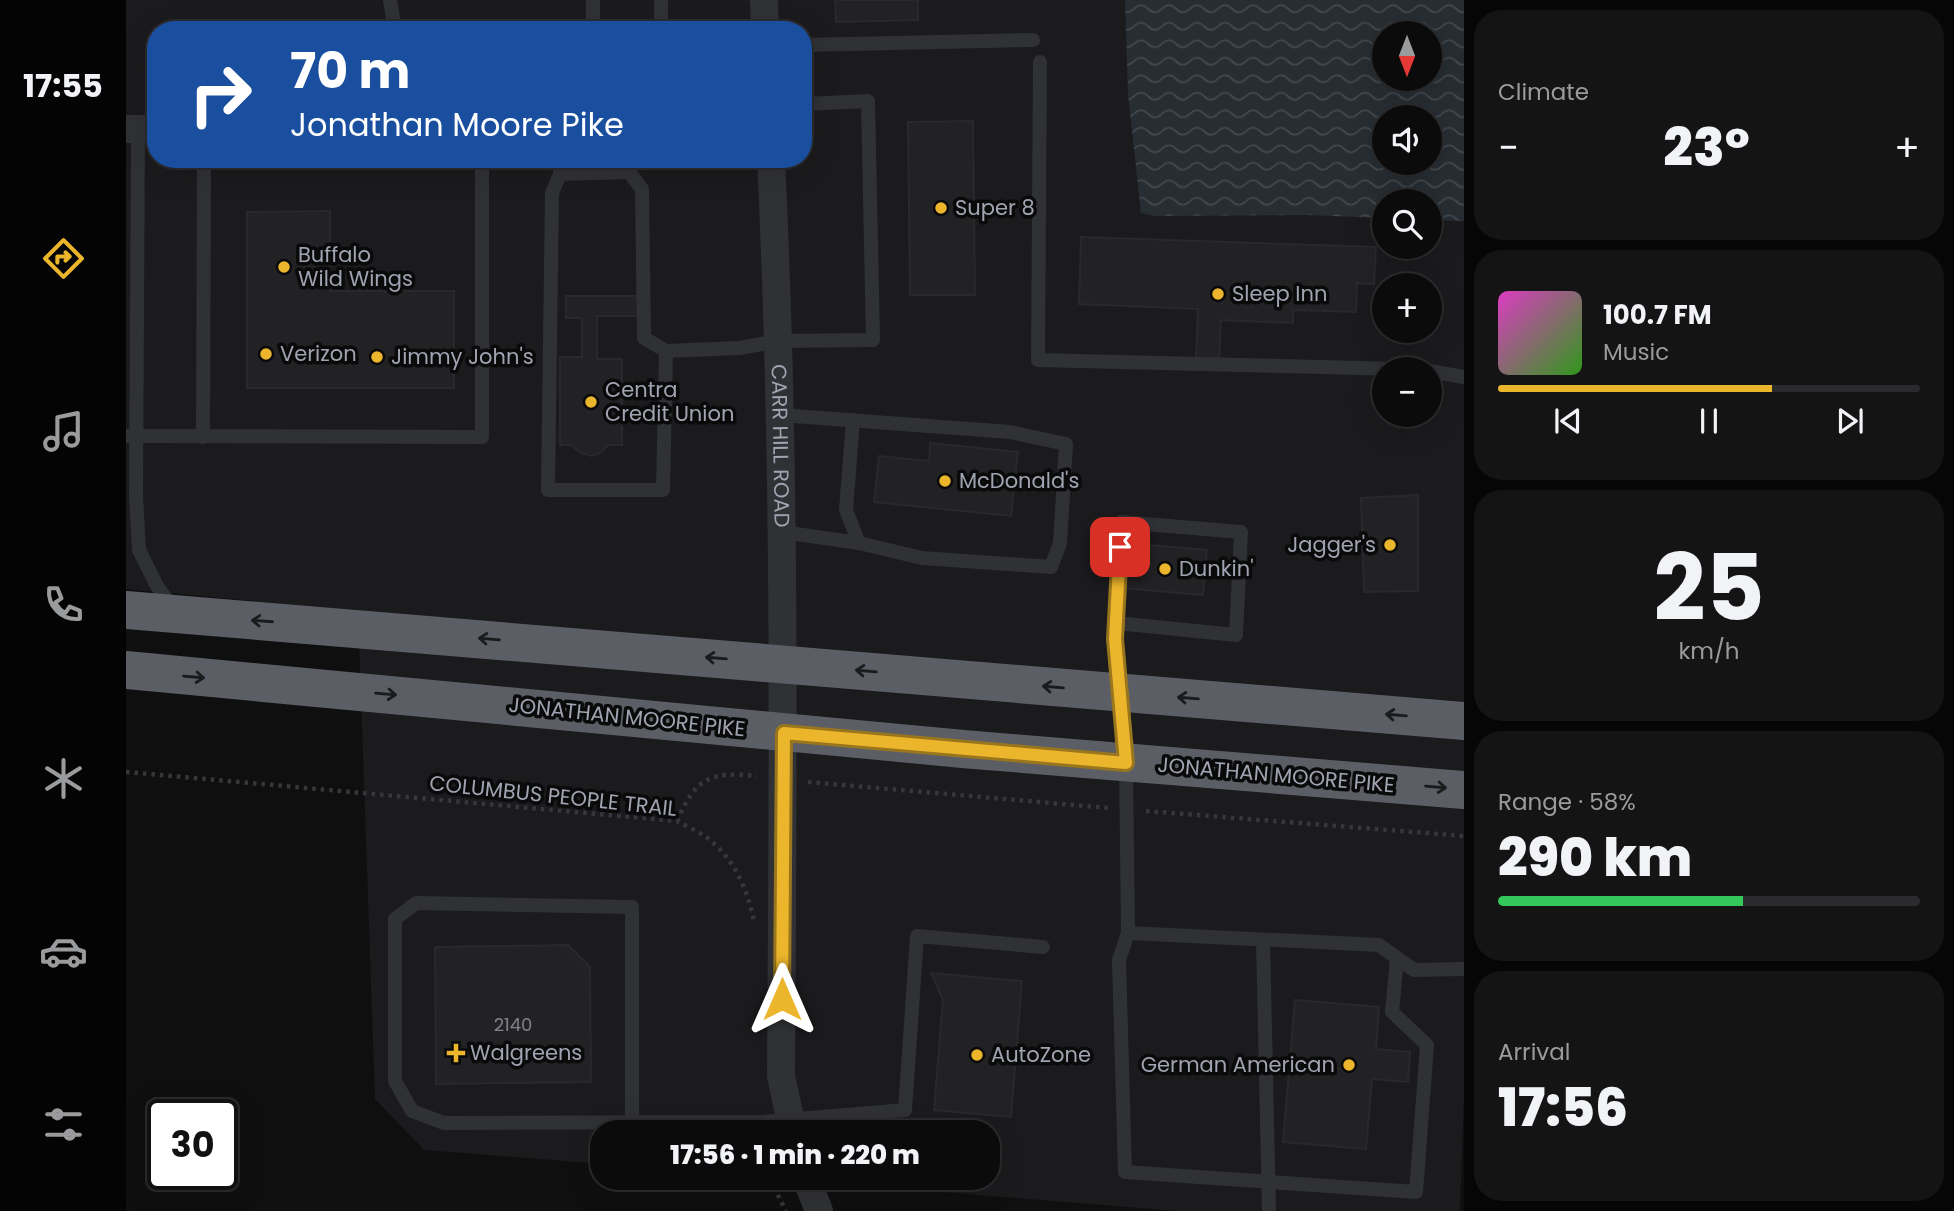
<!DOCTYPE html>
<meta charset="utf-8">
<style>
body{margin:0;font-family:Poppins,sans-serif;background:#141415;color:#f1f3f6;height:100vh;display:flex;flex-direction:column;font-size:26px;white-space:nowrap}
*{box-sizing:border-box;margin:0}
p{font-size:23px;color:#9a9b9d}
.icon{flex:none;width:38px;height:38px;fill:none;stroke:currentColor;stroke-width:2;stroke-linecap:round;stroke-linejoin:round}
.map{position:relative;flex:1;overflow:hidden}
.panel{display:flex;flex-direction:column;gap:10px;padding:10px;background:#060607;width:490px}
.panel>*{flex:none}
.banner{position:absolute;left:21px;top:21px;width:665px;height:147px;border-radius:28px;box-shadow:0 7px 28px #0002,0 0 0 2px #2b2b2d;background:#1a4fa0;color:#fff;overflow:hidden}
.needle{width:46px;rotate:180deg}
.fabs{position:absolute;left:1246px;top:21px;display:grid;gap:14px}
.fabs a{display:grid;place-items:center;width:70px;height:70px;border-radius:50%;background:#0b0b0c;box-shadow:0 7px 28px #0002,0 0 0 2px #2b2b2d;font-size:35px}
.speed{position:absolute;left:21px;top:1099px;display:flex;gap:14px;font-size:35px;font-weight:700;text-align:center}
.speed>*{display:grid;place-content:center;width:91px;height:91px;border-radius:50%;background:#0b0b0c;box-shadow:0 7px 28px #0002,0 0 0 2px #2b2b2d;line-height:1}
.speed .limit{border:4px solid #111;border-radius:10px;background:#fff;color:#111}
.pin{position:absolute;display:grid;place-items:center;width:60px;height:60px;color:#fff;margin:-30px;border-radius:14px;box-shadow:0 4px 10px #0006}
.me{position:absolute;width:77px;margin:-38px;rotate:0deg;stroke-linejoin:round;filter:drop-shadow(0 0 5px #0008)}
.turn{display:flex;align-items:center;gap:24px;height:147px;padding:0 28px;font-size:32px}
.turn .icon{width:91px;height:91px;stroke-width:2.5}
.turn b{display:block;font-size:49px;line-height:60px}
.big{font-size:52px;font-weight:800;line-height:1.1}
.panel .widget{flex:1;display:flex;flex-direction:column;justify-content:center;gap:10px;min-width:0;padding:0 24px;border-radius:28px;background:#141415}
.panel .dial{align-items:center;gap:0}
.dial b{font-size:91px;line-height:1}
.song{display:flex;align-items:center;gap:21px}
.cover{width:84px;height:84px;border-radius:10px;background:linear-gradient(135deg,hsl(310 70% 55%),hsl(110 70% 35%))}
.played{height:7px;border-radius:4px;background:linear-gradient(90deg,#ebb52c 65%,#2b2b2d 65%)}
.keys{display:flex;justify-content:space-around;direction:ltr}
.heat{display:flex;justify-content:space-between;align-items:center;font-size:38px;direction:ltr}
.charge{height:10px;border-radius:5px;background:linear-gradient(90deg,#34c759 58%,#2b2b2d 0)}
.trip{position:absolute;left:464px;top:1120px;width:410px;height:70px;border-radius:28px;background:#0b0b0c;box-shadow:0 7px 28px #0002,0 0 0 2px #2b2b2d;font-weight:800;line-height:70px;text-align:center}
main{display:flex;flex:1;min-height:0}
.tab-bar{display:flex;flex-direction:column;width:126px;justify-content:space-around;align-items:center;background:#040405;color:#9a9b9d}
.tab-bar .icon{width:49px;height:49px}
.tab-bar .on{color:#ebb52c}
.tab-bar b{font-size:32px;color:#f1f3f6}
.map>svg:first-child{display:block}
.built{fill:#1b1b1d;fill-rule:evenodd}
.water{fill:url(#water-waves);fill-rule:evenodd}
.building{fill:#222224;stroke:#29292c;stroke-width:2}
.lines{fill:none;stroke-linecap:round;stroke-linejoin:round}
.path{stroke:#36373c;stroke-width:4.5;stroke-dasharray:3.5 5;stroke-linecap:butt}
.lane{stroke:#303135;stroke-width:14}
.street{stroke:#303135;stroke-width:28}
.highway{stroke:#5c5e66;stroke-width:38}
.oneway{stroke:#1a1b1d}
.route-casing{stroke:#99761d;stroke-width:18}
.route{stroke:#ebb52c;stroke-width:12}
.poi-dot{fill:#ebb52c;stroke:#0a0a0b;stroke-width:2.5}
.labels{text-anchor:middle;stroke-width:7;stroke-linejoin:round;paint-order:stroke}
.number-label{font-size:18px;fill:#80838d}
.poi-label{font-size:21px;fill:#a0a4b1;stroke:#0a0a0b;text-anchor:start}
.street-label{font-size:21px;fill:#a0a4b1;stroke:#0a0a0b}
</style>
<main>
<nav class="tab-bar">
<b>17:55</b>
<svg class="icon on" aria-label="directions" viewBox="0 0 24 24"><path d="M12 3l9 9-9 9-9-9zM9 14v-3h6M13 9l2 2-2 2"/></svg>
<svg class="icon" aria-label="music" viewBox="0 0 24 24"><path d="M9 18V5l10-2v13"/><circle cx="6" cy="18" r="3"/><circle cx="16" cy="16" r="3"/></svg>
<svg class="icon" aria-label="phone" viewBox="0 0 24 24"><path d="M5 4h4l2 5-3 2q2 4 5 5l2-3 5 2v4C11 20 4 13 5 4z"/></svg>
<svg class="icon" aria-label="climate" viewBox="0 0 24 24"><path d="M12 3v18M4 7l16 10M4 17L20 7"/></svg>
<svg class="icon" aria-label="car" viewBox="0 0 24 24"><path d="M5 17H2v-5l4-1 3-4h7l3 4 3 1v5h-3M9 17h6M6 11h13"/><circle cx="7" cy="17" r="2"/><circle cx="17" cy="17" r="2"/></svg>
<svg class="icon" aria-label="filters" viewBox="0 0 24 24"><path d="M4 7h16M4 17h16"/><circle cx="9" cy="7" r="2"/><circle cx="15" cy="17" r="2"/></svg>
</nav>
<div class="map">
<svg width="1338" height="1211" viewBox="0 0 1338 1211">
<defs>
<pattern id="water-waves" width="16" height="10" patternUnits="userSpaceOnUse" patternTransform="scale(1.75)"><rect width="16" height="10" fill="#262d33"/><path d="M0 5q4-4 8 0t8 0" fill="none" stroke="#42484e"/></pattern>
</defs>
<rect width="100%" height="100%" fill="#0f0f10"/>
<!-- built -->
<path class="built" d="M0,0H1338V1098L1334,1211H1050L643,1178H861V1132H476V1164L298,1150L249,1099L232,611L0,589ZM30,30H677V159H30ZM1258,33H1304V79H1258ZM1258,117H1304V163H1258ZM1258,201H1304V247H1258ZM1258,285H1304V331H1258ZM1258,369H1304V415H1258Z"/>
<!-- water -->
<path class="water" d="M999,0H1338V221L1304,220V201H1258V218L1181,215L1029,216L1015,213L1002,94ZM1258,33H1304V79H1258ZM1258,117H1304V163H1258Z"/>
<!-- building -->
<g class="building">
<polygon points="709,0 792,0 792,20 710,22"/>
<polygon points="847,121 849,295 784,295 782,122"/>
<polygon points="204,211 204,291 328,291 328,388 121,388 121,212"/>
<polygon points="955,237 1250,247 1248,284 1231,283 1230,312 1167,310 1167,323 1095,320 1093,361 1070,360 1072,309 953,304"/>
<polygon points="440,296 512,296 512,316 471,316 471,359 496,359 496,445 482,445 475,453 466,456 455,453 445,445 434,445 434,357 456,357 456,318 440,318"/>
<polygon points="804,443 892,452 885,516 748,502 753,456 803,461"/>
<polygon points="1292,495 1292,591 1238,592 1235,498"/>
<polygon points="1000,543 1081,550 1077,595 996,588"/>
<polygon points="442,945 464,967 465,1082 310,1084 309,947"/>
<polygon points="805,973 896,981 885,1117 808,1110 817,1000"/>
<polygon points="1169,1000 1253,1007 1250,1049 1284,1052 1282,1082 1246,1079 1240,1149 1157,1142"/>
</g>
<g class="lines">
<!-- path -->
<g class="path">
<path d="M0,772L551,821C560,826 572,831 580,837C608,858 621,888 628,921"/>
<polyline points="682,782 983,808"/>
<polyline points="1020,811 1338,836"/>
<path d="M551,821C570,778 583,771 631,776"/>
<polyline points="649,1178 652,1195 660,1211"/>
</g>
<!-- lane -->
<g class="lane">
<polyline points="264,0 269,30"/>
<polyline points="467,0 467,30"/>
<polyline points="535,0 535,30"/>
<polyline points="677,45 907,40"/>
<polyline points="914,62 912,360 1274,369"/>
<polyline points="12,129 10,497 13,550 31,586 47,608"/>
<polyline points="434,159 434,174 426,193 422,490 537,490 540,351 613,348 653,341 747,340 742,101 677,104"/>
<polyline points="434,174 503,172 516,189 518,338 540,351"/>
<polyline points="1304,371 1338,377"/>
<polyline points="654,415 884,432 940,444 934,543 925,567 796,558 733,543 656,532"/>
<polyline points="727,420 720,510 733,543"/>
<polyline points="0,436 356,437 356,159"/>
<polyline points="77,437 78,159"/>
<polyline points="990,623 1110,635 1115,532 995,522 989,639 1000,763 1002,933 1253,945 1288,970 1338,969"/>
<polyline points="1002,933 993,960 999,1172 1290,1192 1301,1045 1266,1012 1271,958"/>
<polyline points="1137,940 1143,1211"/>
<polyline points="506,1122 506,907 290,903 269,919 269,1081 286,1111 318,1123 637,1122 779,1110 791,936 917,947"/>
</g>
<!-- street -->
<g class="street">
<polyline points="638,0 639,30"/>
<polyline points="0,129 30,129"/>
<path id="s1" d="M645,159C660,465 657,770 655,1076L667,1132"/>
<polyline points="680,1178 693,1211"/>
</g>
<!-- highway -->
<g class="highway">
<polyline points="0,610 1338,721"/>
<polyline points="0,670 837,749 1338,790"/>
</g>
</g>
<!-- one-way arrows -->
<defs><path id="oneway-shaft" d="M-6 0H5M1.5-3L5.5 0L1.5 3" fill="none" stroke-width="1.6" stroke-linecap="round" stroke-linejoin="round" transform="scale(1.75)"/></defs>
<g class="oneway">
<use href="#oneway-shaft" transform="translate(136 621) rotate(-176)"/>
<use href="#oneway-shaft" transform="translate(363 639) rotate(-175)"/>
<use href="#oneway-shaft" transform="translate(590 658) rotate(-175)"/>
<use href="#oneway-shaft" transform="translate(740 671) rotate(-175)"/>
<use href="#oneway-shaft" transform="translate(68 677) rotate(5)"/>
<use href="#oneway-shaft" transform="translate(927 687) rotate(-175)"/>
<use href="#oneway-shaft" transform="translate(260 694) rotate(5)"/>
<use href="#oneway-shaft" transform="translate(1062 698) rotate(-175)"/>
<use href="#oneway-shaft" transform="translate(1270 715) rotate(-175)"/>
<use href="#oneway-shaft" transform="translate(1310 787) rotate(5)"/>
</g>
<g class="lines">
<defs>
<polyline id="route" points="656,999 658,733 1000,763 989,639 994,547"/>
</defs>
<!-- route casing -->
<use href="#route" class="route-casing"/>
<!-- route -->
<use href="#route" class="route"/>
</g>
<!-- markers -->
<g class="poi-dot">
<circle cx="815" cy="208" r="7"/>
<circle cx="158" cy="267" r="7"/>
<circle cx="1092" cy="294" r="7"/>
<circle cx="140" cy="354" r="7"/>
<circle cx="251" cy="357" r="7"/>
<circle cx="465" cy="402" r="7"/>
<circle cx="819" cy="481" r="7"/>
<circle cx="1264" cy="545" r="7"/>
<circle cx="1039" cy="569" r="7"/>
<path d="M326.5 1042.5h7v7h7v7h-7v7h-7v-7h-7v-7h7z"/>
<circle cx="851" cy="1055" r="7"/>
<circle cx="1223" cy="1065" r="7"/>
</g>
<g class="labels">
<!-- number labels -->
<g class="number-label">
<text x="387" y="1031">2140</text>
</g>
<!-- poi labels -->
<g class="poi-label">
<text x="829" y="215">Super 8</text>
<text x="172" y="262">Buffalo<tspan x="172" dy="24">Wild Wings</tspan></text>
<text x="1106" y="301">Sleep Inn</text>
<text x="154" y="361">Verizon</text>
<text x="265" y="364">Jimmy John's</text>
<text x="479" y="397">Centra<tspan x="479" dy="24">Credit Union</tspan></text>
<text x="833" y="488">McDonald's</text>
<text x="1250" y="552" text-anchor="end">Jagger's</text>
<text x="1053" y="576">Dunkin'</text>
<text x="344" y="1060">Walgreens</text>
<text x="865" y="1062">AutoZone</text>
<text x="1209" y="1072" text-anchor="end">German American</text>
</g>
<!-- street labels -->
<g class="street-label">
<text dy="7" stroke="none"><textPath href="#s1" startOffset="287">CARR HILL ROAD</textPath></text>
<text transform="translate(501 717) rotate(6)" y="7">JONATHAN MOORE PIKE</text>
<text transform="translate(1150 775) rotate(5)" y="7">JONATHAN MOORE PIKE</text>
<text transform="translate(427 796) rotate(6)" y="7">COLUMBUS PEOPLE TRAIL</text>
</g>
</g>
</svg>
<div class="fabs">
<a><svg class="needle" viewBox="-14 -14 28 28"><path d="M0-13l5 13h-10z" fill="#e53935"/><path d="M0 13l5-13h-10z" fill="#9a9b9d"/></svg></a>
<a><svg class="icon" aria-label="sound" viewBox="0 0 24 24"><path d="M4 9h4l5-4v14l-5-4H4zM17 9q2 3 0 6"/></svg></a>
<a><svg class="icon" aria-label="search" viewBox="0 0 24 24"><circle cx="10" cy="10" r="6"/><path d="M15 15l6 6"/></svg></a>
<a>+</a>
<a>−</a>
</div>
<div class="speed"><div class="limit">30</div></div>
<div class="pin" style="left:994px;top:547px;background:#d93025"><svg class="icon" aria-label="arrive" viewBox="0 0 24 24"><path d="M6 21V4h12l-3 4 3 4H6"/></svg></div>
<svg class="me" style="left:656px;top:999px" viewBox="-20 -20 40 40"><path d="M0-17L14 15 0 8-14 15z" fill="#ebb52c" stroke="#fff" stroke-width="4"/></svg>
<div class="trip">17:56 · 1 min · 220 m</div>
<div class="banner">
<div class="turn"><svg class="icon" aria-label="right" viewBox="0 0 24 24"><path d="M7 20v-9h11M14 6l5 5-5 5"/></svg><div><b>70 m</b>Jonathan Moore Pike</div></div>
</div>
</div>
<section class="panel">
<div class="widget"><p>Climate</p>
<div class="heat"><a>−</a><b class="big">23°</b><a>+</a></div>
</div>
<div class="widget">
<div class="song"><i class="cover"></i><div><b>100.7 FM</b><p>Music</p></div></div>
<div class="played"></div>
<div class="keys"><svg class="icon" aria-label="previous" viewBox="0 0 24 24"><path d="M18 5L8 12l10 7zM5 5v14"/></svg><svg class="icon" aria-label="pause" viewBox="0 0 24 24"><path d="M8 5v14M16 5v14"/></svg><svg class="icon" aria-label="next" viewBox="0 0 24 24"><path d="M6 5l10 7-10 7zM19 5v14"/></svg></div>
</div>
<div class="widget dial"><b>25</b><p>km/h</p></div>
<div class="widget"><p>Range · 58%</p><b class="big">290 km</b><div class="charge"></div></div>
<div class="widget"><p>Arrival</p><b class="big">17:56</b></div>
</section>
</main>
